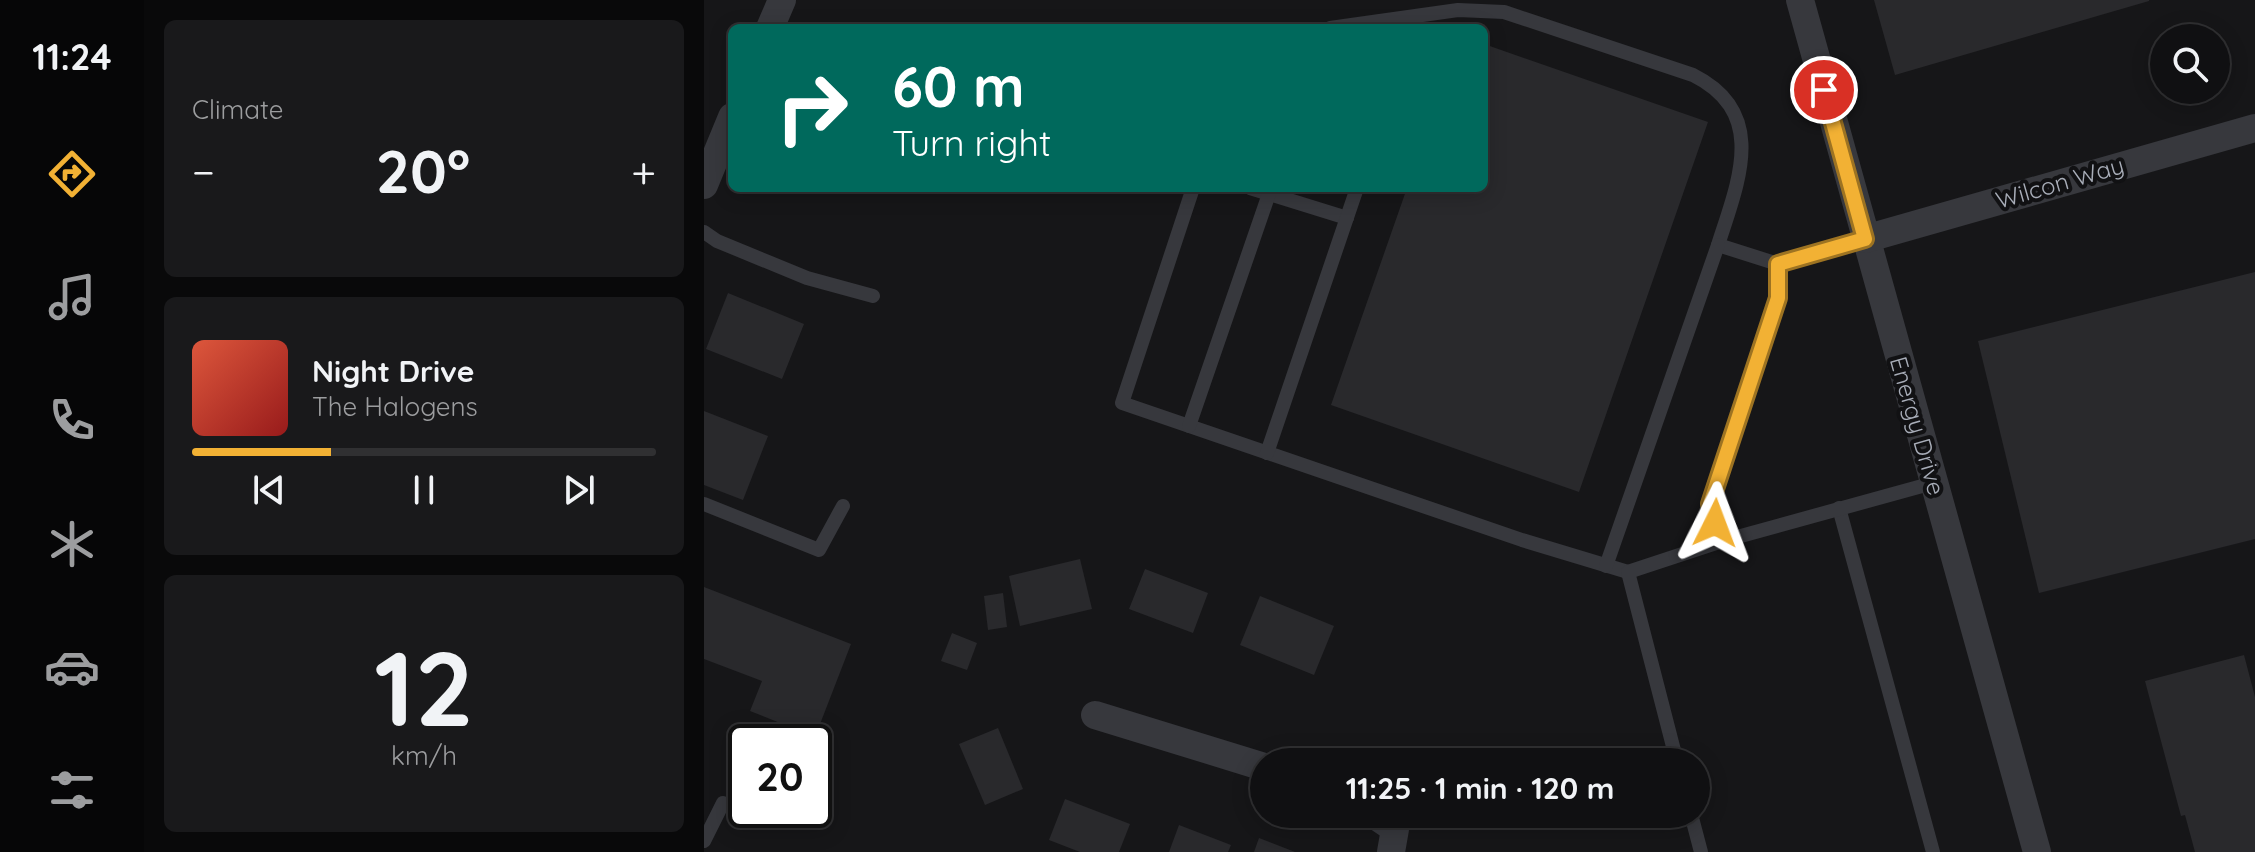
<!DOCTYPE html>
<meta charset="utf-8">
<style>
body{margin:0;font-family:Quicksand,sans-serif;background:#19191b;color:#f1f3f6;height:100vh;display:flex;flex-direction:column;font-size:30px;white-space:nowrap}
*{box-sizing:border-box;margin:0}
p{font-size:26px;color:#9c9d9f}
.icon{flex:none;width:44px;height:44px;fill:none;stroke:currentColor;stroke-width:2;stroke-linecap:round;stroke-linejoin:round}
.map{position:relative;flex:1;overflow:hidden}
.sheet{display:flex;flex-direction:column;gap:20px;padding:20px;background:#09090a;width:560px}
.sheet>*{flex:none}
.hud{position:absolute;left:24px;top:24px;width:760px;height:168px;border-radius:12px;box-shadow:0 4px 20px #0003,0 0 0 2px #303032;background:#00695c;color:#fff;overflow:hidden}
.tools{position:absolute;left:1446px;top:24px;display:grid;gap:16px}
.tools a{display:grid;place-items:center;width:80px;height:80px;border-radius:50%;background:#101012;box-shadow:0 4px 20px #0003,0 0 0 2px #303032;font-size:40px}
.speed{position:absolute;left:24px;top:724px;display:flex;gap:16px;font-size:40px;font-weight:700;text-align:center}
.speed>*{display:grid;place-content:center;width:104px;height:104px;border-radius:50%;background:#101012;box-shadow:0 4px 20px #0003,0 0 0 2px #303032;line-height:1}
.speed .limit{border:4px solid #111;border-radius:12px;background:#fff;color:#111}
.pin{position:absolute;display:grid;place-items:center;width:68px;height:68px;color:#fff;margin:-34px;border:4px solid #fff;border-radius:50%;box-shadow:0 2px 8px #0007}
.me{position:absolute;width:88px;margin:-44px;rotate:3deg;stroke-linejoin:round;filter:drop-shadow(0 0 6px #0008)}
.turn{display:flex;align-items:center;gap:28px;height:168px;padding:0 32px;font-size:36px}
.turn .icon{width:104px;height:104px;stroke-width:2.5}
.turn b{display:block;font-size:56px;line-height:68px}
.big{font-size:60px;font-weight:700;line-height:1.1}
.sheet .card{flex:1;display:flex;flex-direction:column;justify-content:center;gap:12px;min-width:0;padding:0 28px;border-radius:12px;background:#19191b}
.sheet .dial{align-items:center;gap:0}
.dial b{font-size:104px;line-height:1}
.song{display:flex;align-items:center;gap:24px}
.cover{width:96px;height:96px;border-radius:12px;background:linear-gradient(135deg,hsl(10 70% 55%),hsl(0 70% 35%))}
.played{height:8px;border-radius:4px;background:linear-gradient(90deg,#f2b134 30%,#303032 30%)}
.keys{display:flex;justify-content:space-around;direction:ltr}
.heat{display:flex;justify-content:space-between;align-items:center;font-size:44px;direction:ltr}
.trip{position:absolute;left:546px;top:748px;width:460px;height:80px;border-radius:40px;background:#101012;box-shadow:0 4px 20px #0003,0 0 0 2px #303032;font-weight:700;line-height:80px;text-align:center}
main{display:flex;flex:1;min-height:0}
.tabs{display:flex;flex-direction:column;width:144px;justify-content:space-around;align-items:center;background:#060607;color:#9c9d9f}
.tabs .icon{width:56px;height:56px}
.tabs .active{color:#f2b134}
.tabs b{font-size:36px;color:#f1f3f6}
.map>svg:first-child{display:block}
.building{fill:#29292c}
.lines{fill:none;stroke-linecap:round;stroke-linejoin:round}
.lane{stroke:#37383d;stroke-width:14}
.street{stroke:#37383d;stroke-width:28}
.route-casing{stroke:#9d7322;stroke-width:20}
.route{stroke:#f2b134;stroke-width:14}
.labels{text-anchor:middle;stroke-width:8;stroke-linejoin:round;paint-order:stroke}
.street-label{font-size:24px;fill:#a8adb8;stroke:#111113}
</style>
<main>
<nav class="tabs">
<b>11:24</b>
<svg class="icon active" aria-label="directions" viewBox="0 0 24 24"><path d="M12 3l9 9-9 9-9-9zM9 14v-3h6M13 9l2 2-2 2"/></svg>
<svg class="icon" aria-label="music" viewBox="0 0 24 24"><path d="M9 18V5l10-2v13"/><circle cx="6" cy="18" r="3"/><circle cx="16" cy="16" r="3"/></svg>
<svg class="icon" aria-label="phone" viewBox="0 0 24 24"><path d="M5 4h4l2 5-3 2q2 4 5 5l2-3 5 2v4C11 20 4 13 5 4z"/></svg>
<svg class="icon" aria-label="climate" viewBox="0 0 24 24"><path d="M12 3v18M4 7l16 10M4 17L20 7"/></svg>
<svg class="icon" aria-label="car" viewBox="0 0 24 24"><path d="M5 17H2v-5l4-1 3-4h7l3 4 3 1v5h-3M9 17h6M6 11h13"/><circle cx="7" cy="17" r="2"/><circle cx="17" cy="17" r="2"/></svg>
<svg class="icon" aria-label="filters" viewBox="0 0 24 24"><path d="M4 7h16M4 17h16"/><circle cx="9" cy="7" r="2"/><circle cx="15" cy="17" r="2"/></svg>
</nav>
<section class="sheet">
<div class="card"><p>Climate</p>
<div class="heat"><a>−</a><b class="big">20°</b><a>+</a></div>
</div>
<div class="card">
<div class="song"><i class="cover"></i><div><b>Night Drive</b><p>The Halogens</p></div></div>
<div class="played"></div>
<div class="keys"><svg class="icon" aria-label="previous" viewBox="0 0 24 24"><path d="M18 5L8 12l10 7zM5 5v14"/></svg><svg class="icon" aria-label="pause" viewBox="0 0 24 24"><path d="M8 5v14M16 5v14"/></svg><svg class="icon" aria-label="next" viewBox="0 0 24 24"><path d="M6 5l10 7-10 7zM19 5v14"/></svg></div>
</div>
<div class="card dial"><b>12</b><p>km/h</p></div>
</section>
<div class="map">
<svg width="1551" height="852" viewBox="0 0 1551 852">
<rect width="100%" height="100%" fill="#161618"/>
<!-- building -->
<g class="building">
<polygon points="1170,0 1445,0 1445,1 1191,75"/>
<polygon points="780,44 1004,122 875,492 627,405 703,188 780,188"/>
<polygon points="1551,272 1551,539 1335,593 1274,341"/>
<polygon points="24,293 100,324 78,379 2,349"/>
<polygon points="0,411 64,436 39,500 0,485"/>
<polygon points="376,559 388,609 316,626 305,576"/>
<polygon points="441,569 504,593 489,633 425,609"/>
<polygon points="0,587 147,644 111,737 46,711 58,681 0,659"/>
<polygon points="299,593 303,627 284,630 280,596"/>
<polygon points="556,596 630,626 610,675 536,645"/>
<polygon points="248,633 273,643 263,670 237,661"/>
<polygon points="1540,655 1551,697 1551,852 1491,852 1481,815 1477,816 1441,681"/>
<polygon points="294,728 319,789 281,805 255,744"/>
<polygon points="361,799 426,824 415,852 376,852 345,840"/>
<polygon points="475,825 527,845 524,852 465,852"/>
<polygon points="555,838 591,852 550,852"/>
</g>
<g class="lines">
<!-- lane -->
<g class="lane">
<path d="M626,28L754,10L800,12L989,75C1065,113 1034,182 1014,245L1074,264L1161,239"/>
<polyline points="489,188 418,403 818,540 924,572"/>
<polyline points="546,188 643,218"/>
<polyline points="0,232 13,241 103,278 169,296"/>
<polyline points="485,426 567,188"/>
<polyline points="563,453 653,188"/>
<polyline points="0,504 115,550 139,506"/>
<polyline points="1135,508 1229,852"/>
<polyline points="1015,542 1006,504 1074,298 1074,264"/>
<polyline points="902,566 1014,245"/>
<polyline points="973,762 924,572 1015,542 1229,483"/>
<polyline points="987,814 997,852"/>
<polyline points="0,841 19,803"/>
</g>
<!-- street -->
<g class="street">
<polyline points="1096,0 1333,852"/>
<polyline points="66,28 78,0"/>
<polyline points="0,185 28,117"/>
<polyline points="1161,239 1551,128"/>
<polyline points="391,715 560,767"/>
<polyline points="669,814 691,829 687,852"/>
</g>
</g>
<g class="lines">
<defs>
<polyline id="route" points="1011,523 1006,504 1074,298 1074,264 1161,239 1120,90"/>
</defs>
<!-- route casing -->
<use href="#route" class="route-casing"/>
<!-- route -->
<use href="#route" class="route"/>
</g>
<g class="labels">
<!-- street labels -->
<g class="street-label">
<text transform="translate(1356 183) rotate(-16)" y="8">Wilcon Way</text>
<text transform="translate(1213 426) rotate(74)" y="8">Energy Drive</text>
</g>
</g>
</svg>
<div class="tools">
<a><svg class="icon" aria-label="search" viewBox="0 0 24 24"><circle cx="10" cy="10" r="6"/><path d="M15 15l6 6"/></svg></a>
</div>
<div class="speed"><div class="limit">20</div></div>
<div class="pin" style="left:1120px;top:90px;background:#d93025"><svg class="icon" aria-label="arrive" viewBox="0 0 24 24"><path d="M6 21V4h12l-3 4 3 4H6"/></svg></div>
<svg class="me" style="left:1011px;top:523px" viewBox="-20 -20 40 40"><path d="M0-17L14 15 0 8-14 15z" fill="#f2b134" stroke="#fff" stroke-width="4"/></svg>
<div class="trip">11:25 · 1 min · 120 m</div>
<div class="hud">
<div class="turn"><svg class="icon" aria-label="right" viewBox="0 0 24 24"><path d="M7 20v-9h11M14 6l5 5-5 5"/></svg><div><b>60 m</b>Turn right</div></div>
</div>
</div>
</main>
